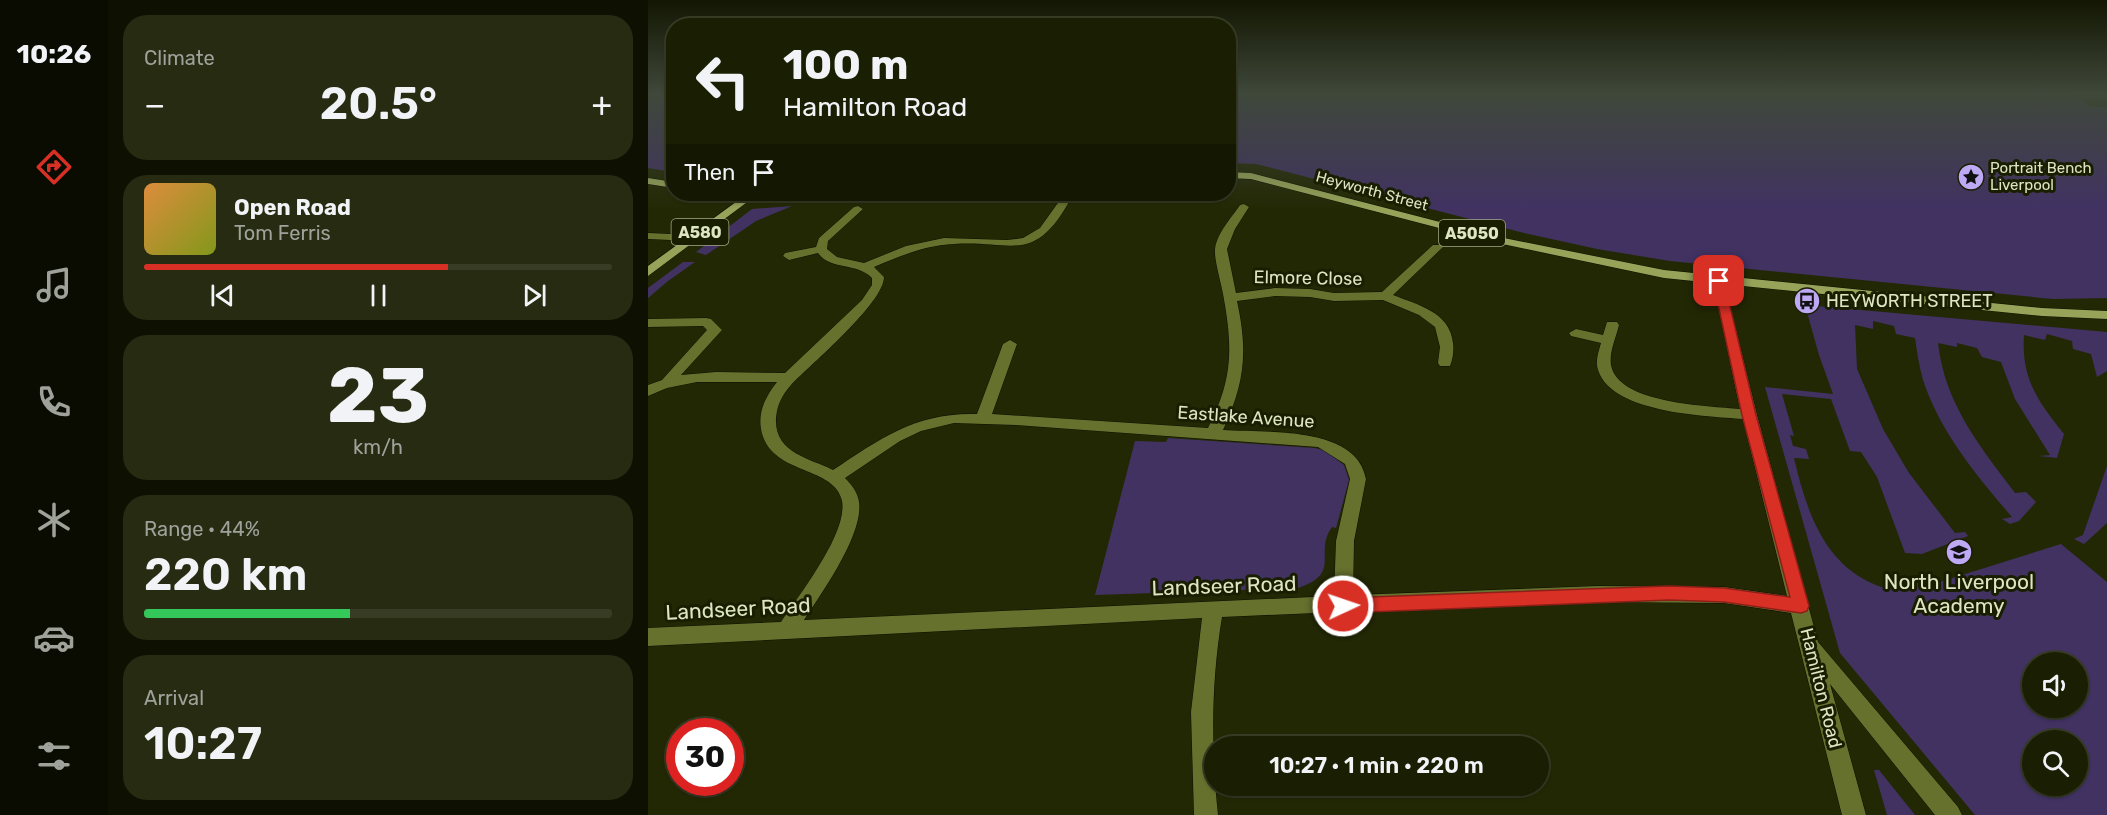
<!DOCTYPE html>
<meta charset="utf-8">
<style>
body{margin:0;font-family:Rubik,sans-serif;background:#272b12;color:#f1f3f6;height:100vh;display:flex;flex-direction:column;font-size:22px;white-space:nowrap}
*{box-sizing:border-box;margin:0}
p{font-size:20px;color:#9fa29a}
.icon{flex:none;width:33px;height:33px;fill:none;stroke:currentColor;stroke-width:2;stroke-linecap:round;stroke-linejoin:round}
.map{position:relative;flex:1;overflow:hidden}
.sheet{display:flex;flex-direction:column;gap:15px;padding:15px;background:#0e1002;width:540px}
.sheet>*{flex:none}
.hud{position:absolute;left:18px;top:18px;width:570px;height:183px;border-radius:24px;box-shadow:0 2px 4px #0004,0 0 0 2px #383c25;background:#1a1e03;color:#f1f3f6;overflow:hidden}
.fabs{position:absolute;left:1374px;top:652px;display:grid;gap:12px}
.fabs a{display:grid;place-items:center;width:66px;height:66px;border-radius:50%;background:#1a1e03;box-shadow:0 2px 4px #0004,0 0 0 2px #383c25;font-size:30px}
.speed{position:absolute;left:18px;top:718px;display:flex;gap:12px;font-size:30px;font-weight:700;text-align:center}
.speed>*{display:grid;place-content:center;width:78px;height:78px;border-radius:50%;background:#1a1e03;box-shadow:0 2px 4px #0004,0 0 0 2px #383c25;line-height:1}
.speed .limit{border:9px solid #d22;background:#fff;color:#111}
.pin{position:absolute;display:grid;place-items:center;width:51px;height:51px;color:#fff;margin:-26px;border-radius:12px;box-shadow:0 3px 9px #0006}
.me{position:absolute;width:66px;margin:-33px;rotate:87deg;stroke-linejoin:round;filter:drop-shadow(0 0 4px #0008)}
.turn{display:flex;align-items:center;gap:21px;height:126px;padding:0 18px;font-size:27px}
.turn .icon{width:78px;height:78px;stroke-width:2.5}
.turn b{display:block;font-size:42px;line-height:51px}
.then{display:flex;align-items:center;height:57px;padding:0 18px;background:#0003;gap:12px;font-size:22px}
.big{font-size:45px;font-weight:600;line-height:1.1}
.sheet .card{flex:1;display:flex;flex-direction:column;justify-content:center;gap:9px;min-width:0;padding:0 21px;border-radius:24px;background:#272b12}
.sheet .dial{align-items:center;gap:0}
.dial b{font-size:78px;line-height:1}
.song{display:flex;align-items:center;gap:18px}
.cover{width:72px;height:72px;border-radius:9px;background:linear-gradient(135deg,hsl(30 70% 55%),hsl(70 70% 35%))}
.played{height:6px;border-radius:3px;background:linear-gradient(90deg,#d93025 65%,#383c25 65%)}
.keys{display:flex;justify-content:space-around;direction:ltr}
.heat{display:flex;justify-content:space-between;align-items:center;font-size:33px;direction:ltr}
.charge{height:9px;border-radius:4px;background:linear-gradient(90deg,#34c759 44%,#383c25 0)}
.trip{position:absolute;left:556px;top:736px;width:345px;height:60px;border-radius:30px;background:#1a1e03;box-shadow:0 2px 4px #0004,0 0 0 2px #383c25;font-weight:600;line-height:60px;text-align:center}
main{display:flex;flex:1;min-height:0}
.dock{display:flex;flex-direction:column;width:108px;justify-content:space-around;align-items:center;background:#0a0c01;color:#9fa29a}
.dock .icon{width:42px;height:42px}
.dock .active{color:#d93025}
.dock b{font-size:27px;color:#f1f3f6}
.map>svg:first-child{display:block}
.green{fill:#413262;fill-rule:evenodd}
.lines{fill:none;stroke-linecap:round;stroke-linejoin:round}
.street-casing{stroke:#0d0f00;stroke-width:1}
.primary-casing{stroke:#0d0f00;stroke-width:1}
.street{fill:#67712e;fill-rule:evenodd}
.primary{fill:#96a359;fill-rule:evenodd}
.route{fill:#d93025;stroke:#8d1f18;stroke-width:1.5}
.labels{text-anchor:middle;stroke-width:6;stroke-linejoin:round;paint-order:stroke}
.far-poi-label{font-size:15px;fill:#dee5c3;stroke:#1a1e00;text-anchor:start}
.far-street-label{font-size:15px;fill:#dee5c3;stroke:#1a1e00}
.shield{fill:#1a1e00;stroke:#a3a988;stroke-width:1.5}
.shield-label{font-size:16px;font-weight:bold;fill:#dee5c3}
.street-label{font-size:18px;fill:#dee5c3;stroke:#1a1e00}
.poi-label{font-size:18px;fill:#dee5c3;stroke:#1a1e00;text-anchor:start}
.near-poi-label{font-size:21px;fill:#dee5c3;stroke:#1a1e00}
.near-street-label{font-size:21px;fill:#dee5c3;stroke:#1a1e00}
</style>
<main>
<nav class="dock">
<b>10:26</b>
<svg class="icon active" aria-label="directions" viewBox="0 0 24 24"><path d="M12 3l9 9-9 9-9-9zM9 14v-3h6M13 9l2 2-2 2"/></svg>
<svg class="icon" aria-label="music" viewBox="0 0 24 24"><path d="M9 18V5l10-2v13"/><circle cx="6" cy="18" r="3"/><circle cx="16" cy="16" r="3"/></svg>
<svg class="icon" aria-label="phone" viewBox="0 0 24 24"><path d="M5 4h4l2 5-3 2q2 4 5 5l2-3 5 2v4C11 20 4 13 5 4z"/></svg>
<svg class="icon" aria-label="climate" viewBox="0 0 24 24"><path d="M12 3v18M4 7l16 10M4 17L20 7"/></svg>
<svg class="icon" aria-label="car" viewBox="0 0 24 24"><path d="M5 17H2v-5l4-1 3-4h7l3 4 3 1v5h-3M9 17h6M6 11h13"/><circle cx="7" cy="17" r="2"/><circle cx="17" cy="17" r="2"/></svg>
<svg class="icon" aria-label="filters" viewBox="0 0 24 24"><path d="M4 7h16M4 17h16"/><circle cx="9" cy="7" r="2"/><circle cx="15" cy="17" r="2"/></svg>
</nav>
<section class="sheet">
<div class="card"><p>Climate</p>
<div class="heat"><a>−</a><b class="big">20.5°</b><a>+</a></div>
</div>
<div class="card">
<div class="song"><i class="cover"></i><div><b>Open Road</b><p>Tom Ferris</p></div></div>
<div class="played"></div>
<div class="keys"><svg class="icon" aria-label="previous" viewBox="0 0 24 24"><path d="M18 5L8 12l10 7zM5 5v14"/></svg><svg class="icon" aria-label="pause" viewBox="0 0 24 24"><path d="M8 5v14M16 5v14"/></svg><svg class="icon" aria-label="next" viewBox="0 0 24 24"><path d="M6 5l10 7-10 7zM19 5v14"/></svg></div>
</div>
<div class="card dial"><b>23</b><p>km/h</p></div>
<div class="card"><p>Range · 44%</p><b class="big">220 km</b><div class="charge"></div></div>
<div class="card"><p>Arrival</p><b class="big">10:27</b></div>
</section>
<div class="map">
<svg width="1459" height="815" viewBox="0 0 1459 815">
<rect width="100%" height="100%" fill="#232804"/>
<!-- green -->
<g class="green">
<polygon points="0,95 25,95 25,172 0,168"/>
<polygon points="580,95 1425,95 1443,107 1459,107 1459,298 1405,299 1022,261 949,249 876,233 608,164 581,163"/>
<polygon points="144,206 108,221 58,255 48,252 104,209"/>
<polygon points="35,262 47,262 20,281 0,298 0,288"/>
<path d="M1157,305L1459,332V371L1449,377L1443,354L1425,349L1424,341L1399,334L1397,340L1376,335C1373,379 1390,401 1416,434L1409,458L1391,456L1402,455L1367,399L1353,362L1334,357L1329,348L1309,343V347L1290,343C1297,404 1331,445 1367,493L1378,492L1388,502L1371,521L1362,524L1354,519L1364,517C1329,476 1292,432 1275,380C1271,366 1269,352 1267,338L1248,334L1246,326L1225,321V329L1207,325L1209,369L1235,429L1261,473L1307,533L1317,532L1320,536L1274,554L1257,553L1229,477L1213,452L1202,451L1183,399L1134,394L1146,436L1142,435L1145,446L1158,449L1161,459L1146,458C1159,513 1177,569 1236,588L1242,574L1279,586L1413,544L1459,582V815H1327L1192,653L1117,387L1185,394L1171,355ZM1384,663H1430V708H1384ZM1384,741H1430V786H1384Z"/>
<path d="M520,438L666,448L676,450L696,465L701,480L688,528L684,527C665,553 695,573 650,588L447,595L487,441L518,442Z"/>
<polygon points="1459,466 1459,523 1436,544 1426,539 1435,535"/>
<polygon points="1226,770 1231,770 1267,815 1239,815"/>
</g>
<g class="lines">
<defs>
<g id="street">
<path d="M416,199L421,202C385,265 364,240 306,244C278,245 252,256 226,267L236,277C236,303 162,365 143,385C134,395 129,405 128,418C126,453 161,458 185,470C233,438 269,412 329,414L355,344L362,340L369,344L344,414L560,428C585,379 585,348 575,294C573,282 566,260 567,249C569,233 584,217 592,205L596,204L601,207L587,229L579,249L588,293L627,288L662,289L686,293L734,292L785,245H793L795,247L745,295C770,305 802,312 805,343C806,350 805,359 802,366H792L790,363L792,347L787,327L771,315L735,300L686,301L662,297L627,296L589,301C600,352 597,382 575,430C617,433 709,425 718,479L706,541L705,595L950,586L1076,587L1139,596L1095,419C1057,416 958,413 949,366C948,359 951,350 953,343L923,336L921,333L928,329L955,335L959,322H969L971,325C968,338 961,352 963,365C970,404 1061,406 1092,409L1065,281L1067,278H1075L1109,415L1170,642L1310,807L1314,815H1287L1182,684L1218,815H1194L1143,613L1076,603L950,602L702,612L695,614L690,612L574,617C563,683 563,749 570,815H546L543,712L554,618L0,646V628L133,622C151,595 200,533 194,501C187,465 121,476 113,429C110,411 118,396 129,382H49L19,388L0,396V385L14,380L59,330L55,326L0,327V319L58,318L63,319L74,330L33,375L68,372L137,373L214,300L224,285V278C209,262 183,271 170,253L141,260L135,256L137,253L168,247L171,238L206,207L210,206L215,209L180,241L179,249L189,257L216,263L258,246L296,238L359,240L375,238L392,228L412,200ZM306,423L368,425L670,447L697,464L702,479L688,541L686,596L156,620C173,594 216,534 211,502C210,493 204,485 197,478L252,441L273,431Z"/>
<polygon points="0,233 45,235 51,238 45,241 0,239"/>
</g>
<g id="primary">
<polygon points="580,172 603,173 846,236 1016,270 1394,308 1459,311 1459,319 1394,316 1016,278 845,242 603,179 580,178"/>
<polygon points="0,178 26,182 26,188 0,184"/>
<polygon points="99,194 110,194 0,276 0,266"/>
</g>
</defs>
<!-- street casing -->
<use href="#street" class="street-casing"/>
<!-- primary casing -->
<use href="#primary" class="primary-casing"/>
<!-- street -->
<use href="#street" class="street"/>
<!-- primary -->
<use href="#primary" class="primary"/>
</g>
<!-- sky -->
<linearGradient id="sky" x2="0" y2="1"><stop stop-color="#131602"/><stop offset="0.45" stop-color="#3f483a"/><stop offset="1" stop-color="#3f483a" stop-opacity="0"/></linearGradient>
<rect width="1459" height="209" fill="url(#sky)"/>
<!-- route -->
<polygon class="route" points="1071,278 1076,281 1108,415 1161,606 1159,611 1153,613 1076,602 1021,600 695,613 689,611 686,606 689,601 695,598 1021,586 1076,588 1142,597 1094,415 1065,281"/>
<!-- icons -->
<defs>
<symbol id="sight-disc" viewBox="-11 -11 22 22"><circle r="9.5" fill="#bea9f4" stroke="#1a1e00"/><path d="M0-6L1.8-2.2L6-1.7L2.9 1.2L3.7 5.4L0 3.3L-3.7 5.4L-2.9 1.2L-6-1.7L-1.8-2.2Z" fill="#111"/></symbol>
<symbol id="bus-disc" viewBox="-11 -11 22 22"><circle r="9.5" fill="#bea9f4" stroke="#1a1e00"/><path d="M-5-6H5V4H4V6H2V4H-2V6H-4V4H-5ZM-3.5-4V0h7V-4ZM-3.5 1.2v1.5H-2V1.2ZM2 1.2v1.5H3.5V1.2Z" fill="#111"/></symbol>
<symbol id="school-disc" viewBox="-11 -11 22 22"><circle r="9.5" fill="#bea9f4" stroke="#1a1e00"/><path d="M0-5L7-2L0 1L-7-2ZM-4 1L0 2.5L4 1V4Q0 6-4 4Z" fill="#111"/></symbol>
</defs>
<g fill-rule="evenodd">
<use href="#sight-disc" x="1308" y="162" width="30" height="30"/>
<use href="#bus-disc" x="1144" y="286" width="30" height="30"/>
<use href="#school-disc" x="1296" y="537" width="30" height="30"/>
</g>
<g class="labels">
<!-- far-poi labels -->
<g class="far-poi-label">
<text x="1342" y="173">Portrait Bench<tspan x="1342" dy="17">Liverpool</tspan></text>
</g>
<!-- far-street labels -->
<g class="far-street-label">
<text transform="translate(724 191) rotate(15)" y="5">Heyworth Street</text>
</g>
<!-- shield labels -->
<g class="shield">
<rect x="23.5" y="219" width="57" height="26" rx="4.5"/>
<rect x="791" y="220" width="66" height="26" rx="4.5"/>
</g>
<g class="shield-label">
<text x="52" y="238">A580</text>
<text x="824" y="239">A5050</text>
</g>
<!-- street labels -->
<g class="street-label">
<text transform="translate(660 278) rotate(1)" y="6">Elmore Close</text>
<text transform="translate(598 417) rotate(4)" y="6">Eastlake Avenue</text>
<text transform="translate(1173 688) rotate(76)" y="6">Hamilton Road</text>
</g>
<!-- poi labels -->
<g class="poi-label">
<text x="1178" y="307">HEYWORTH STREET</text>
</g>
<!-- near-poi labels -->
<g class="near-poi-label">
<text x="1311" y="589">North Liverpool<tspan x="1311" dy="24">Academy</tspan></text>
</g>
<!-- near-street labels -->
<g class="near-street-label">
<text transform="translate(576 586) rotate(-2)" y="7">Landseer Road</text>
<text transform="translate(90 609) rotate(-3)" y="7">Landseer Road</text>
</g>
</g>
</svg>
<div class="fabs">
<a><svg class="icon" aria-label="sound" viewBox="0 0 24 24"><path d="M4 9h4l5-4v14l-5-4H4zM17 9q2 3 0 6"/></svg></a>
<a><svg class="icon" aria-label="search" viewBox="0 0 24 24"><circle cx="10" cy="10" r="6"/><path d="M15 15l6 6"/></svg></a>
</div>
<div class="speed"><div class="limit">30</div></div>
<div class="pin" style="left:1071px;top:281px;background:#d93025"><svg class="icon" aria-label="arrive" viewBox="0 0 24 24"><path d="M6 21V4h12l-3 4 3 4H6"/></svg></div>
<svg class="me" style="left:695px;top:606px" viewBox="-20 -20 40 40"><circle r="17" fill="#d93025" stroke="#fff" stroke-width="3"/><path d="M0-11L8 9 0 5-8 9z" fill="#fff"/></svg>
<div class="trip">10:27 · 1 min · 220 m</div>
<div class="hud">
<div class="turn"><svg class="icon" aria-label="left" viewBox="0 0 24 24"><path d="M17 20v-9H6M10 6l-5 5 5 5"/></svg><div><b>100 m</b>Hamilton Road</div></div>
<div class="then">Then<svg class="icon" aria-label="arrive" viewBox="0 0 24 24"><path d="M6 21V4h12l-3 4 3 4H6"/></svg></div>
</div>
</div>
</main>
